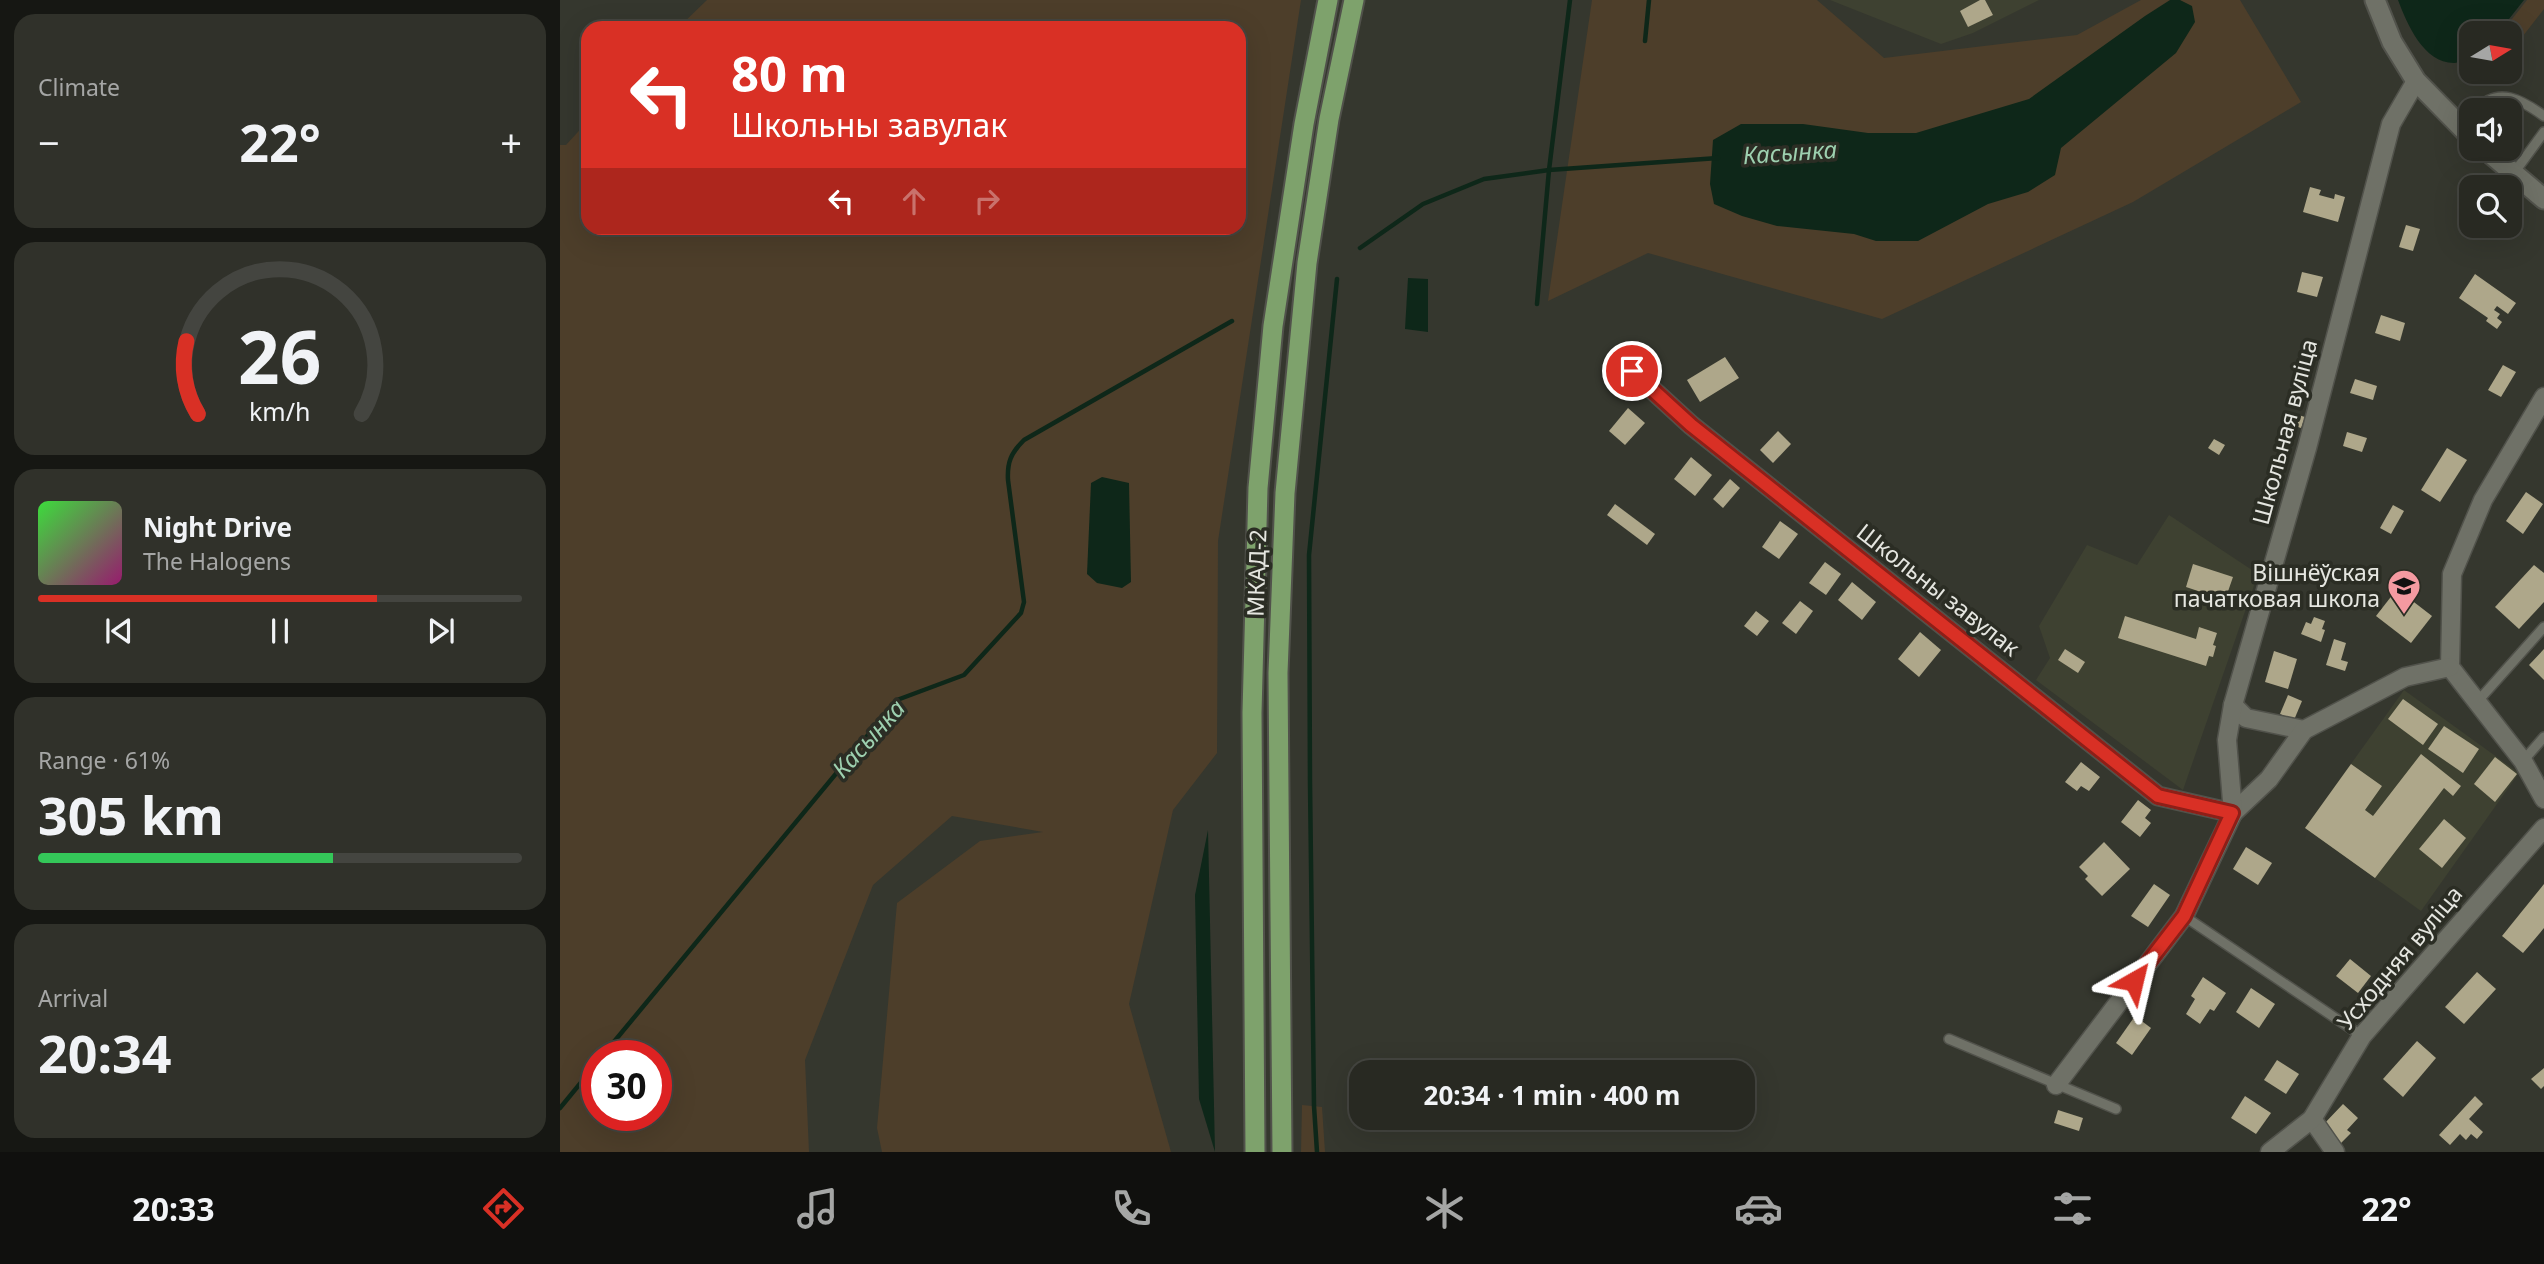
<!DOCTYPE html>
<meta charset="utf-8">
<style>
body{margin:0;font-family:"Noto Sans",sans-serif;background:#30312a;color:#f1f3f6;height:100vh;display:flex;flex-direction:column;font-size:26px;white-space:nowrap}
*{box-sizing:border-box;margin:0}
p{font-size:23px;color:#a5a6a5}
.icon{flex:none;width:38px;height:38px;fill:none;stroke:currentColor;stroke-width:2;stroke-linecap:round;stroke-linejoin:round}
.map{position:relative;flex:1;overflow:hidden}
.details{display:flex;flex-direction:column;gap:14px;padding:14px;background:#161713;width:560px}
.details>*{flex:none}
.banner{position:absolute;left:21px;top:21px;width:665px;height:214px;border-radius:21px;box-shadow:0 7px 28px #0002,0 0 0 2px #444540;background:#d93025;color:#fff;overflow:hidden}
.needle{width:46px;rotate:79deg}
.tools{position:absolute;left:1899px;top:21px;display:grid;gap:14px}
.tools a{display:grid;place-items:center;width:63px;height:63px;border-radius:14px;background:#282922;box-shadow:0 7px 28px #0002,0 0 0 2px #444540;font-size:35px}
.speed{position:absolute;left:21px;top:1040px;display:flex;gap:14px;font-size:35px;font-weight:700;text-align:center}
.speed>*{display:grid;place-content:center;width:91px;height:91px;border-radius:50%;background:#282922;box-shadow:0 7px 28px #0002,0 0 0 2px #444540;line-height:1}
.speed .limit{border:10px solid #d22;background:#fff;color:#111}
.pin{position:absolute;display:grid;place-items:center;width:60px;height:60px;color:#fff;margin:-30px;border:4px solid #fff;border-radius:50%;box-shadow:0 2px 7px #0007}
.me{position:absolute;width:77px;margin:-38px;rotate:37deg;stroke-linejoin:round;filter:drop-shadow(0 0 5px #0008)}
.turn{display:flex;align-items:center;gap:24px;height:147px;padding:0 35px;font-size:32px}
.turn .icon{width:91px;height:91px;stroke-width:2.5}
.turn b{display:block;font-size:49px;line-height:60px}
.lanes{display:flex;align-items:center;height:66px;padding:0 35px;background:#0003;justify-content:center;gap:35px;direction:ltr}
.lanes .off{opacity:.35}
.big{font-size:52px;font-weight:700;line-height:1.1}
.details .widget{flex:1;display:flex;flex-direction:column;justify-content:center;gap:10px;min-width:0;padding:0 24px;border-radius:21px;background:#30312a}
.details .dial{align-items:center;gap:0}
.dial svg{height:182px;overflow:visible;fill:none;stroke:#444540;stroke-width:7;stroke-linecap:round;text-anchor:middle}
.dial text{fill:#f1f3f6;stroke:none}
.song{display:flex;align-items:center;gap:21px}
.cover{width:84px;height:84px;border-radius:10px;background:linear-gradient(135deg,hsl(120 70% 55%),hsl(320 70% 35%))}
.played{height:7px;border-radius:4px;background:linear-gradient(90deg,#d93025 70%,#444540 70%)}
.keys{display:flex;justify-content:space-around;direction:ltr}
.heat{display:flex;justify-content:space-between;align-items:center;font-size:38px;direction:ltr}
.charge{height:10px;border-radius:5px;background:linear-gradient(90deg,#34c759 61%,#444540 0)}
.trip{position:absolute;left:789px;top:1060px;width:406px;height:70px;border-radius:21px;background:#282922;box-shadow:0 7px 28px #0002,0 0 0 2px #444540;font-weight:700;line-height:70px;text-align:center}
.menu{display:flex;height:112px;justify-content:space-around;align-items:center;background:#10100e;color:#a5a6a5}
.menu .icon{width:49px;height:49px}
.menu .selected{color:#d93025}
.menu b{font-size:32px;color:#f1f3f6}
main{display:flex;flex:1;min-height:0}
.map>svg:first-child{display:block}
.built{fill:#3e4131}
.green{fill:#4d3e2a;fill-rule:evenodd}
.water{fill:#0e2719}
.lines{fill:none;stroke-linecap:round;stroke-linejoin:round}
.stream{stroke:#0e2719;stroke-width:4.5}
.building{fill:#aea78a}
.service-casing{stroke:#51524b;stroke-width:12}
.minor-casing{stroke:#51524b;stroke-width:21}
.tertiary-casing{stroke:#51524b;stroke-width:23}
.trunk-casing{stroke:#51524b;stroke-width:23}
.service{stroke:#6f7167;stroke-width:9}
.minor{stroke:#6f7167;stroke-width:18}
.tertiary{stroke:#6f7167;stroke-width:19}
.trunk{stroke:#7ea26c;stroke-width:19}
.route-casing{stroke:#8d1f18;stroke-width:18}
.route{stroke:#d93025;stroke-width:12}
.labels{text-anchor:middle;stroke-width:7;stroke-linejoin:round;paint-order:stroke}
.street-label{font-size:23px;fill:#e5e6e0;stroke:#2b2d24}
.poi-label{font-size:23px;fill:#e5e6e0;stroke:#2b2d24;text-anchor:end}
.water-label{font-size:24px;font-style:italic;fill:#9dd0af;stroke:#2b2d24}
</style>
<main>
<section class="details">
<div class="widget"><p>Climate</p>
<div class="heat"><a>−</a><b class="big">22°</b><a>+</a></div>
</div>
<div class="widget dial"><svg viewBox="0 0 100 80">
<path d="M14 69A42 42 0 1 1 86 69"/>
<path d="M14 69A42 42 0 0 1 9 37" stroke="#d93025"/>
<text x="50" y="56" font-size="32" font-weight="700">26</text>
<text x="50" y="72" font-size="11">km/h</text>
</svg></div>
<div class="widget">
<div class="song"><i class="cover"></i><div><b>Night Drive</b><p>The Halogens</p></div></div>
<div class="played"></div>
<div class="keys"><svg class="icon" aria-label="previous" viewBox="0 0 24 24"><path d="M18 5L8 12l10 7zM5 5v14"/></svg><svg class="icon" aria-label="pause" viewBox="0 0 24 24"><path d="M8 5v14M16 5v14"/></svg><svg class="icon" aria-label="next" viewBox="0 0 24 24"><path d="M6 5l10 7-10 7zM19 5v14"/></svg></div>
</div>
<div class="widget"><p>Range · 61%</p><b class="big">305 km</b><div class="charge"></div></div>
<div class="widget"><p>Arrival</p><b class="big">20:34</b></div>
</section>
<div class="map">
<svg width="1984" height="1152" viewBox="0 0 1984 1152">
<rect width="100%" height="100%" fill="#35372e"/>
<!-- built -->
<g class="built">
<polygon points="1270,0 1479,0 1413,33 1381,44"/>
<polygon points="1609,515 1698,574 1623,790 1476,680 1490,658 1479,626 1527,545 1577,565"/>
<polygon points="1844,690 1959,773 1861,911 1745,828"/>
</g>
<!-- green -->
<g class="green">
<path d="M147,0H741L658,541L657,753L613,810L569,1004L611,1152H322L317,1128L337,903L420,841L483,832L392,816L313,885L245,1060L249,1152H0V145H6L28,121V228H679V28H118ZM37,1055H96V1115H37Z"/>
<polygon points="1032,0 1257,0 1324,58 1517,35 1581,0 1680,0 1741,102 1573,202 1322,319 1088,253 988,301"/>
<polygon points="1967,0 1984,0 1984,9 1956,45 1950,42 1950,33 1941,33"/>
<polygon points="742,1105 762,1107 765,1152 741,1152"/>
</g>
<!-- water -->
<g class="water">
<polygon points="1610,0 1620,0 1632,6 1635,22 1616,53 1501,148 1495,175 1468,192 1428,204 1358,241 1316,241 1294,234 1217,226 1182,216 1154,204 1150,184 1153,140 1181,124 1243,124 1308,133 1356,133 1469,99 1585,16"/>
<path d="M1838,0H1964L1938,33H1911V57C1906,59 1900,62 1895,63C1864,64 1847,24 1838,0Z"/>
<polygon points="848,278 868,279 868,332 845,329"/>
<polygon points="542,477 569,483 571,582 562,588 537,583 527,574 531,483"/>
<polygon points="648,830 655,1152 639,1099 635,895"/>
</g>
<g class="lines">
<!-- stream -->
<g class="stream">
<polyline points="1085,41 1089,0"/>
<polyline points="800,248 863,204 924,179 989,170 1158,158"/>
<polyline points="977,304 989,170 1010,0"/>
<path d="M43,1055L337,700L404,675L461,613L464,602L448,480C447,462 451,453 464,440L672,321"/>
<polyline points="0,1108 37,1063"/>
<polyline points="757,1152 754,1106 750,783 749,555 777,279"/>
</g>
</g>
<!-- building -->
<g class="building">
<polygon points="1420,0 1425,0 1433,15 1408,27 1400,11"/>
<polygon points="1950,116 1959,123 1950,135"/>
<polygon points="1750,187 1761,190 1759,195 1774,199 1775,194 1785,197 1778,222 1743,212"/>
<polygon points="1846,225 1860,229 1853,251 1839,247"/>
<polygon points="1742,272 1763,277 1757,297 1737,292"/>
<polygon points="1915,274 1956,303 1948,314 1937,306 1934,310 1940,314 1937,318 1942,322 1937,329 1926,321 1928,318 1899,298"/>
<polygon points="1821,315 1845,323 1840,341 1815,333"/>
<polygon points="1165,357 1179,378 1140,402 1127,380"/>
<polygon points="1943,365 1956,372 1941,397 1928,390"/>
<polygon points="1795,379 1817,386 1813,400 1790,393"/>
<polygon points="1068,408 1085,423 1065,445 1049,431"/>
<polygon points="1732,413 1745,417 1741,428 1729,424"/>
<polygon points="1218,431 1231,444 1213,463 1200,450"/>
<polygon points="1787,432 1807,438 1802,452 1783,446"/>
<polygon points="1654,439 1665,445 1659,455 1648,448"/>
<polygon points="1887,448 1907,460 1880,502 1861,490"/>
<polygon points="1131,457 1152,475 1135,496 1114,479"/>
<polygon points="1170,479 1180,488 1163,508 1153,499"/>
<polygon points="1966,492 1983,504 1963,534 1946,521"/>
<polygon points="1055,504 1095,534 1087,545 1047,515"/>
<polygon points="1833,505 1844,511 1831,534 1820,528"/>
<polygon points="1220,521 1238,534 1219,559 1202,547"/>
<polygon points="1265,562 1281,574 1266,595 1249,583"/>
<polygon points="1633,564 1673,577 1665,600 1626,587"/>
<polygon points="1974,565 1984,573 1984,602 1959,629 1935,607"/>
<polygon points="1292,582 1316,602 1302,620 1278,600"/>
<polygon points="1837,589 1872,616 1851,643 1816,616"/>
<polygon points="1240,601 1253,611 1236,634 1222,623"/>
<polygon points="1196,611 1209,621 1197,636 1184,626"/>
<polygon points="1565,616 1636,639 1639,627 1657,633 1653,645 1656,646 1653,657 1649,656 1646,666 1558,638"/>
<polygon points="1754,617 1765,621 1762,629 1765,630 1761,642 1741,634 1746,622 1751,624"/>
<polygon points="1360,632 1381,650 1359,677 1338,659"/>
<polygon points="1774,639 1786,643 1781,660 1788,662 1785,671 1766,665"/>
<polygon points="1505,649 1525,662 1518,673 1498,660"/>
<polygon points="1984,649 1984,680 1969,665"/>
<polygon points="1714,651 1737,659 1728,689 1705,682"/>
<polygon points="1728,695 1742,701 1734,720 1720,714"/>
<polygon points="1843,699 1878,724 1863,745 1828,719"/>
<polygon points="1884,726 1919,749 1903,773 1868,749"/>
<polygon points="1861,754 1901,786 1893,796 1884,788 1815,878 1745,828 1791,764 1822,786 1805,810 1813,816"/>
<polygon points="1935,757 1957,774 1935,802 1914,784"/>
<polygon points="1521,762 1540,777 1529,791 1521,786 1517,791 1505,782"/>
<polygon points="1578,800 1591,810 1585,818 1591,823 1580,837 1561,822"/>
<polygon points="1884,819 1906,838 1882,868 1859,849"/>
<polygon points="1544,842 1570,869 1542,896 1525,879 1528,876 1519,867"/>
<polygon points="1686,847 1712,863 1698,885 1673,869"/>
<polygon points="1594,884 1610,895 1588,927 1571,916"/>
<polygon points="1984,884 1984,928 1963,953 1942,936"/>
<polygon points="1790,959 1811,976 1798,993 1776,976"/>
<polygon points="1917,972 1936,989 1904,1024 1885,1007"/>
<polygon points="1643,977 1666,993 1654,1011 1650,1009 1640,1024 1626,1014 1635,999 1631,996"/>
<polygon points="1691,988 1715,1004 1699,1028 1676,1012"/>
<polygon points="1575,1016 1591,1028 1572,1055 1556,1043"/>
<polygon points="1857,1041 1876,1058 1843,1097 1823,1079"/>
<polygon points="1717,1060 1739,1074 1726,1094 1704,1080"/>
<polygon points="1984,1068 1984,1086 1981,1089 1971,1079"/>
<polygon points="1685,1096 1711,1113 1696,1134 1671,1118"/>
<polygon points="1915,1096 1923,1104 1909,1119 1923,1132 1917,1139 1911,1134 1906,1140 1900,1134 1890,1145 1879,1135"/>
<polygon points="1783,1104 1798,1118 1787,1130 1791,1133 1781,1143 1763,1125"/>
<polygon points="1498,1110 1523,1118 1519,1131 1494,1123"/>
</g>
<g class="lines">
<defs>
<g id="service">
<path d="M1917,110C1938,85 1963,101 1984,116"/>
<polyline points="1954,173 1984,132"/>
<polyline points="1918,701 1984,627"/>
<polyline points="1963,761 1984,737"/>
<polyline points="1624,916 1802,1036"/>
<polyline points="1389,1039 1556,1109"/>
</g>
<g id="minor">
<polyline points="1072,371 1131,425 1598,796 1673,813"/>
<polyline points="1984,397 1923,500 1892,574 1890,667 1963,761 1984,799"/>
<polyline points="1673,705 1686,718 1744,730"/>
<polyline points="1673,813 1709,779 1744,730 1845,677 1890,667"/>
<polyline points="1496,1085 1624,916 1673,813 1667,740 1673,705 1747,448 1831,124 1856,81"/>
<polyline points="1752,1119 1775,1152"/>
<polyline points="1710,1152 1752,1119 1802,1036 1984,828"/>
</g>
<g id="tertiary">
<polyline points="1815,0 1832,42 1856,81 1911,137"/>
<polyline points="1925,149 1984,199"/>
</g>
<g id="trunk">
<polyline points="695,1152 692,713 698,488 713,326 744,124 768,0"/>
<polyline points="722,1152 718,673 725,493 747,263 769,119 794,0"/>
</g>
</defs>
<!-- service casing -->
<use href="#service" class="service-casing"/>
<!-- minor casing -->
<use href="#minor" class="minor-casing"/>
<!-- tertiary casing -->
<use href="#tertiary" class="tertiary-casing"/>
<!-- trunk casing -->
<use href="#trunk" class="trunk-casing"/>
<!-- service -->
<use href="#service" class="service"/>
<!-- minor -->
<use href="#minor" class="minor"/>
<!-- tertiary -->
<use href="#tertiary" class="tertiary"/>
<!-- trunk -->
<use href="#trunk" class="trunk"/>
</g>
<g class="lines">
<defs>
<polyline id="route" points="1072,371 1131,425 1598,796 1672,813 1624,916 1574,981"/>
</defs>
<!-- route casing -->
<use href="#route" class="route-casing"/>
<!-- route -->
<use href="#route" class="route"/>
</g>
<!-- icons -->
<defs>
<symbol id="school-pin" viewBox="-11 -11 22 30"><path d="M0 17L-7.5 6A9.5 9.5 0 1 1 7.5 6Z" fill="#f49aa1" stroke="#2b2d24"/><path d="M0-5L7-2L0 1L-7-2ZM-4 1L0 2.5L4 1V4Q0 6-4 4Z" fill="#111"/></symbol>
</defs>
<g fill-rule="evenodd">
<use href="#school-pin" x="1825" y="567" width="38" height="52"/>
</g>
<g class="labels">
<!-- street labels -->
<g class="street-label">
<text transform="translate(1725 432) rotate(-75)" y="8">Школьная вуліца</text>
<text transform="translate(697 573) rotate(-88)" y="8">МКАД-2</text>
<text transform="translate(1378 590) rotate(38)" y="8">Школьны завулак</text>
<text transform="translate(1840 958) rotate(-50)" y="8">Усходняя вуліца</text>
</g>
<!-- poi labels -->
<g class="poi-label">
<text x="1820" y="581">Вішнёўская<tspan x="1820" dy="26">пачатковая школа</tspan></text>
</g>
<!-- water labels -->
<g class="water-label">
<text transform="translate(1230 153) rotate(-4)" y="8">Касынка</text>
<text transform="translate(309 739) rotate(-48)" y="8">Касынка</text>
</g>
</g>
</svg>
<div class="tools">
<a><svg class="needle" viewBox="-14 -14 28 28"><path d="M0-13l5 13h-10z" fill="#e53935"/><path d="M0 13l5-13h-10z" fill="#a5a6a5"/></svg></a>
<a><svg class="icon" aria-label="sound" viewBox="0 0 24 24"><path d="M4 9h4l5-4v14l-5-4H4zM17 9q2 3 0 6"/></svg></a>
<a><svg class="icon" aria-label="search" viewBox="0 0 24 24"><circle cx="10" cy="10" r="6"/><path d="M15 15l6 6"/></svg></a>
</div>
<div class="speed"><div class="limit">30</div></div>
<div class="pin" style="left:1072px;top:371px;background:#d93025"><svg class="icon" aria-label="arrive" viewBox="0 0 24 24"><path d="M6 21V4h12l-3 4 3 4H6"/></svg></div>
<svg class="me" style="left:1574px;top:981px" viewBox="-20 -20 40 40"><path d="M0-17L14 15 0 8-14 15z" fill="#d93025" stroke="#fff" stroke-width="4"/></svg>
<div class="trip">20:34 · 1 min · 400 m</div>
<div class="banner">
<div class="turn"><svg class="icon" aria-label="left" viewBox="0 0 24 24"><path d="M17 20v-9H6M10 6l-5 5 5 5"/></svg><div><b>80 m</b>Школьны завулак</div></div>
<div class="lanes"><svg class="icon" aria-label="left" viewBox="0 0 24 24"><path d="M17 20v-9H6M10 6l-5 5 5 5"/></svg><svg class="icon off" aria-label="ahead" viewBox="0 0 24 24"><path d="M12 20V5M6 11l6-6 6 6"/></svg><svg class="icon off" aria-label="right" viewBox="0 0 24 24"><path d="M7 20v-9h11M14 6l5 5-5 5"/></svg></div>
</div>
</div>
</main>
<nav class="menu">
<b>20:33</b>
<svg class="icon selected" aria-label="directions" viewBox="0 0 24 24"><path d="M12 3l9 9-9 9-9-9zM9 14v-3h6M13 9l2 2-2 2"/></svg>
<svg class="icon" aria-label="music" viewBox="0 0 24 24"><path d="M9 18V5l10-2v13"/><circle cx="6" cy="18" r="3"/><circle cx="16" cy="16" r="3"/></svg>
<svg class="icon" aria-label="phone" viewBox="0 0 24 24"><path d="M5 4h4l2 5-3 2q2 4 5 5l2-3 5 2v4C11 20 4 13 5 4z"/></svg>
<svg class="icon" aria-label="climate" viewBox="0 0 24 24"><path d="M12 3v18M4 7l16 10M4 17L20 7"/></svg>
<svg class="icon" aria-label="car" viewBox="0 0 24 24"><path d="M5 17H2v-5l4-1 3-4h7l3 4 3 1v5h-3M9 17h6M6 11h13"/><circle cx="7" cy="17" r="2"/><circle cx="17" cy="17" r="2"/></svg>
<svg class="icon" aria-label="filters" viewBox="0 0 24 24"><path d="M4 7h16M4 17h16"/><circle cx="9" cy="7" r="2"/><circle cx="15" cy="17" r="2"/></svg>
<b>22°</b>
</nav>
